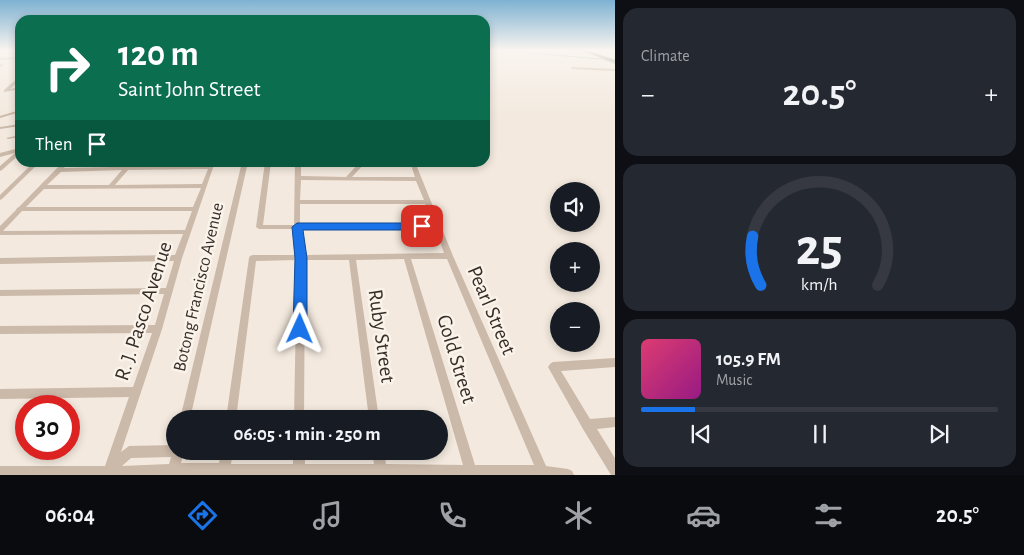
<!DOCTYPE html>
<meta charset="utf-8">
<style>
body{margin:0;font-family:"Alegreya Sans",sans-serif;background:#242831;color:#f1f3f6;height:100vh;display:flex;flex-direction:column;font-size:19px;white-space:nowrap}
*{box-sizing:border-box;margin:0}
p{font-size:16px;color:#9ea1a6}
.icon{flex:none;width:28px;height:28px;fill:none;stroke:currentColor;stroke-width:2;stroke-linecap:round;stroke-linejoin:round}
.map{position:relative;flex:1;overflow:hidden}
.side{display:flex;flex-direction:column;gap:8px;padding:8px;background:#0d0f14;width:409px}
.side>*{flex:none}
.hud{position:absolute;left:15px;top:15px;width:475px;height:152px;border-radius:15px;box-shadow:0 2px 8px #0003;background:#0b6e4f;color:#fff;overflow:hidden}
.fabs{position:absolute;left:550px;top:182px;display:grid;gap:10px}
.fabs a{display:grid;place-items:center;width:50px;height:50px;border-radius:50%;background:#171b24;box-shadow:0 2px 8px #0003;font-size:25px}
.speed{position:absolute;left:15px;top:395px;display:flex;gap:10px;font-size:25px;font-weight:700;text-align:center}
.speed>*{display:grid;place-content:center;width:65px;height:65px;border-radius:50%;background:#171b24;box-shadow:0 2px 8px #0003;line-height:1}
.speed .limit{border:8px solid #d22;background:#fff;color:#111}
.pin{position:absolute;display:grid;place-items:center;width:42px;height:42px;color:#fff;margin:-21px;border-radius:10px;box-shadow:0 2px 8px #0006}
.me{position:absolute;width:55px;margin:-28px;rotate:1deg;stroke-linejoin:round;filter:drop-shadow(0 0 4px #0008)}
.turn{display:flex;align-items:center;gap:18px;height:105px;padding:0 20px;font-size:22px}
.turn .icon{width:65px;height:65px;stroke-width:2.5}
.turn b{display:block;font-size:35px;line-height:42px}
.then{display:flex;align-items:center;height:48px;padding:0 20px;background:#0003;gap:10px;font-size:19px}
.big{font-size:38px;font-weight:700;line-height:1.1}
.side .tile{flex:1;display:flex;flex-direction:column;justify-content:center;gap:8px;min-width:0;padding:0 18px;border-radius:15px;background:#242831}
.side .dial{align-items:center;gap:0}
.dial svg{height:130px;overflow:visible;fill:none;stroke:#363941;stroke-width:7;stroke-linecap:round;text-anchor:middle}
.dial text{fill:#f1f3f6;stroke:none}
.song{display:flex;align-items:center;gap:15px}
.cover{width:60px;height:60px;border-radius:8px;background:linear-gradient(135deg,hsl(340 70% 55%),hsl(310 70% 35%))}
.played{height:5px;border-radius:2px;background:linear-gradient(90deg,#1a73e8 15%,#363941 15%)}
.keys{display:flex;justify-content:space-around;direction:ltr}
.heat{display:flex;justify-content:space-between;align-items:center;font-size:28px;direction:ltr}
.trip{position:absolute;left:166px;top:410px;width:282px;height:50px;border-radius:25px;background:#171b24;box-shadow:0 2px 8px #0003;font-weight:700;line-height:50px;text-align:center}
.dock{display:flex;height:80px;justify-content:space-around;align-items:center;background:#090b0e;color:#9ea1a6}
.dock .icon{width:35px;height:35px}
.dock .selected{color:#1a73e8}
.dock b{font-size:22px;color:#f1f3f6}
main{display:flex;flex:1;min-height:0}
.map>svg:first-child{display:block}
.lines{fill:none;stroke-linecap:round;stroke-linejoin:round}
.stream{stroke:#7caeb0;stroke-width:1}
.minor{fill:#cbb9a9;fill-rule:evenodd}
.major{fill:#7a655a;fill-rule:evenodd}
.route{fill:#1a73e8;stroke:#114b97}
.labels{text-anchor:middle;stroke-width:5;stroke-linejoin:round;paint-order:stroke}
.street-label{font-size:18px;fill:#382e29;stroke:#faf3ea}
.near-street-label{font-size:21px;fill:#382e29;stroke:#faf3ea}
</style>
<main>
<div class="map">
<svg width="616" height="475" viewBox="0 0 616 475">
<rect width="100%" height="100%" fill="#f3e9de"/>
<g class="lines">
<!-- stream -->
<polyline class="stream" points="493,50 602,59 616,64"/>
<!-- minor -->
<g class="minor">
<polygon points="20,57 20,59 0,60 0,58"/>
<polygon points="2,64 4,65 0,67 0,65"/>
<polygon points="572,67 616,69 616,71 571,69"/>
<polygon points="19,77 20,77 20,80 10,89 20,87 20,89 4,92 4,90"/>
<polygon points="20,110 20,112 0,118 0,116"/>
<polygon points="20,124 20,126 0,129 0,127"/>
<polygon points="20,135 20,137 8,139 6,138"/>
<polygon points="19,148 20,149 20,154 2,170 0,171 0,166 15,153 0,157 0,153"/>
<polygon points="34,162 40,162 2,199 0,200 0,195"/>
<path d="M63,162H69L64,168L209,165L210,162H215L182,258L162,329L121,452L129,446L175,445V451H184L181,463H219L221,451H233L231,464H293V451H305V464H374L372,451H384L386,464L463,465L404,259L356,260L379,419H369L349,260H305L304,419H294L297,260L256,261L236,419H226L249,258L250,256L253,255H297L294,229H259L256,227L265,162H271L263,225H294L295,162H301V176L346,177L360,162H366L352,177H415L410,162H415L453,256L546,466L568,469L572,471L574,475H0V466H105L129,397L0,399V389L133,387L152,333L0,334V326L155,325L164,294L0,296V290L166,288L174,261L0,264V258L175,255L183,234L0,235V226L16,210L17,208L19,207ZM208,169L202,184L115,185L128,170ZM122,170L109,185H47L61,172ZM301,180L416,181L424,200H300ZM201,188L193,207H26L44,189ZM300,204H425L433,224H300ZM22,211H192L185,230L3,231ZM435,228L444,253L304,255L301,229ZM411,259H447L534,465H475ZM171,457L169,464L122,466L131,458Z"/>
<polygon points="242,162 248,162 190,419 180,419"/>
<polygon points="616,358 616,367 561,371 590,419 616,417 616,427 597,429 616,460 616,475 611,475 583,429 548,367 550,364 553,362"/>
</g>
<!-- major -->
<polygon class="major" points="579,50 586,50 616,60 616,63"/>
</g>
<!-- sky -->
<linearGradient id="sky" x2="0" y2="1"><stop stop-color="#7db2d2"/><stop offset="0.43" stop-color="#faf5f0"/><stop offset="1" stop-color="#faf5f0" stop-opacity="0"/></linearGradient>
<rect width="616" height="117" fill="url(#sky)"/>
<!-- route -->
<polygon class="route" points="297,223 422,223 428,226 422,230 303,230 307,258 307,329 305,334 300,336 295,334 293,329 295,258 292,227"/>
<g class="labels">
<!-- street labels -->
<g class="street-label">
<text transform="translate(198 287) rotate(-77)" y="6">Botong Francisco Avenue</text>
</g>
<!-- near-street labels -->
<g class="near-street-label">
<text transform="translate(492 310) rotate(67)" y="7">Pearl Street</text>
<text transform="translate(143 311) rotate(-72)" y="7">R. J. Pasco Avenue</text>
<text transform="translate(382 336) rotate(82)" y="7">Ruby Street</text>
<text transform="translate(457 359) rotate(73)" y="7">Gold Street</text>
</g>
</g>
</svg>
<div class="fabs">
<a><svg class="icon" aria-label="sound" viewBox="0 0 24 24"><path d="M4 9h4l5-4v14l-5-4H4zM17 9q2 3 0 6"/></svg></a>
<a>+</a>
<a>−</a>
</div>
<div class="speed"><div class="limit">30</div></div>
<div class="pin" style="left:422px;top:226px;background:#d93025"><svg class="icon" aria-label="arrive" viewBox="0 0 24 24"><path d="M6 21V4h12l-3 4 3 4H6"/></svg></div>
<svg class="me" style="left:300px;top:329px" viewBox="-20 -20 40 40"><path d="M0-17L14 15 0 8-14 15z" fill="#1a73e8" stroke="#fff" stroke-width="4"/></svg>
<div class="trip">06:05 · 1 min · 250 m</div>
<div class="hud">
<div class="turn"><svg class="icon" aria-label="right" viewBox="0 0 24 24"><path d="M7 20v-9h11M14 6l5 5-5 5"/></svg><div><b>120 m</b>Saint John Street</div></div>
<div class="then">Then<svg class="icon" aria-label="arrive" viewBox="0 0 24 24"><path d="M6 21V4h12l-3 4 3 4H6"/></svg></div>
</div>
</div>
<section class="side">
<div class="tile"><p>Climate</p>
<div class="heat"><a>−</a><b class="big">20.5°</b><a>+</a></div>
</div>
<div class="tile dial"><svg viewBox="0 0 100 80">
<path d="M14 69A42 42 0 1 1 86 69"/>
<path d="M14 69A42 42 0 0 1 9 39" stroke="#1a73e8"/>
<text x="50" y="56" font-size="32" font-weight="700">25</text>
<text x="50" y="72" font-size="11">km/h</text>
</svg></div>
<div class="tile">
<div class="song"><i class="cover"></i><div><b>105.9 FM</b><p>Music</p></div></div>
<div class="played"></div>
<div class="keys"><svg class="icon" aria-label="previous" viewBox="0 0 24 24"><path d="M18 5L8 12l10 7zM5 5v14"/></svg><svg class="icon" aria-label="pause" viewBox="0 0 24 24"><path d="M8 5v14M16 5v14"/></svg><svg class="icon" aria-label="next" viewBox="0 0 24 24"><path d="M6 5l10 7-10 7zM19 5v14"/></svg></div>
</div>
</section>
</main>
<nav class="dock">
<b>06:04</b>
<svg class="icon selected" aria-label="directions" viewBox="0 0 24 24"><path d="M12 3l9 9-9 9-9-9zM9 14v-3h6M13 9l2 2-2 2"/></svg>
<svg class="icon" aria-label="music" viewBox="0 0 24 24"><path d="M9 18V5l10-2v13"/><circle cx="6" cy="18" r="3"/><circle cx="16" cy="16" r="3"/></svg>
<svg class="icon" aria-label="phone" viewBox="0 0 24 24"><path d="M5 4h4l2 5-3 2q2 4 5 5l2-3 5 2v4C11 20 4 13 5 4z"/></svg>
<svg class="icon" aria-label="climate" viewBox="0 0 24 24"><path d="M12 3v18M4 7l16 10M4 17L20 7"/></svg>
<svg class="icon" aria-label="car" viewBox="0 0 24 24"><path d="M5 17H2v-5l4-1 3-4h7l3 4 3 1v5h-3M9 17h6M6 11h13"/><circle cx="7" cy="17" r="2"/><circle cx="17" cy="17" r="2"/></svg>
<svg class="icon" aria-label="filters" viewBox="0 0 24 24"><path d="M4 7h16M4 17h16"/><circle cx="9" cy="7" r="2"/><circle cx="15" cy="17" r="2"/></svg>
<b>20.5°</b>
</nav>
